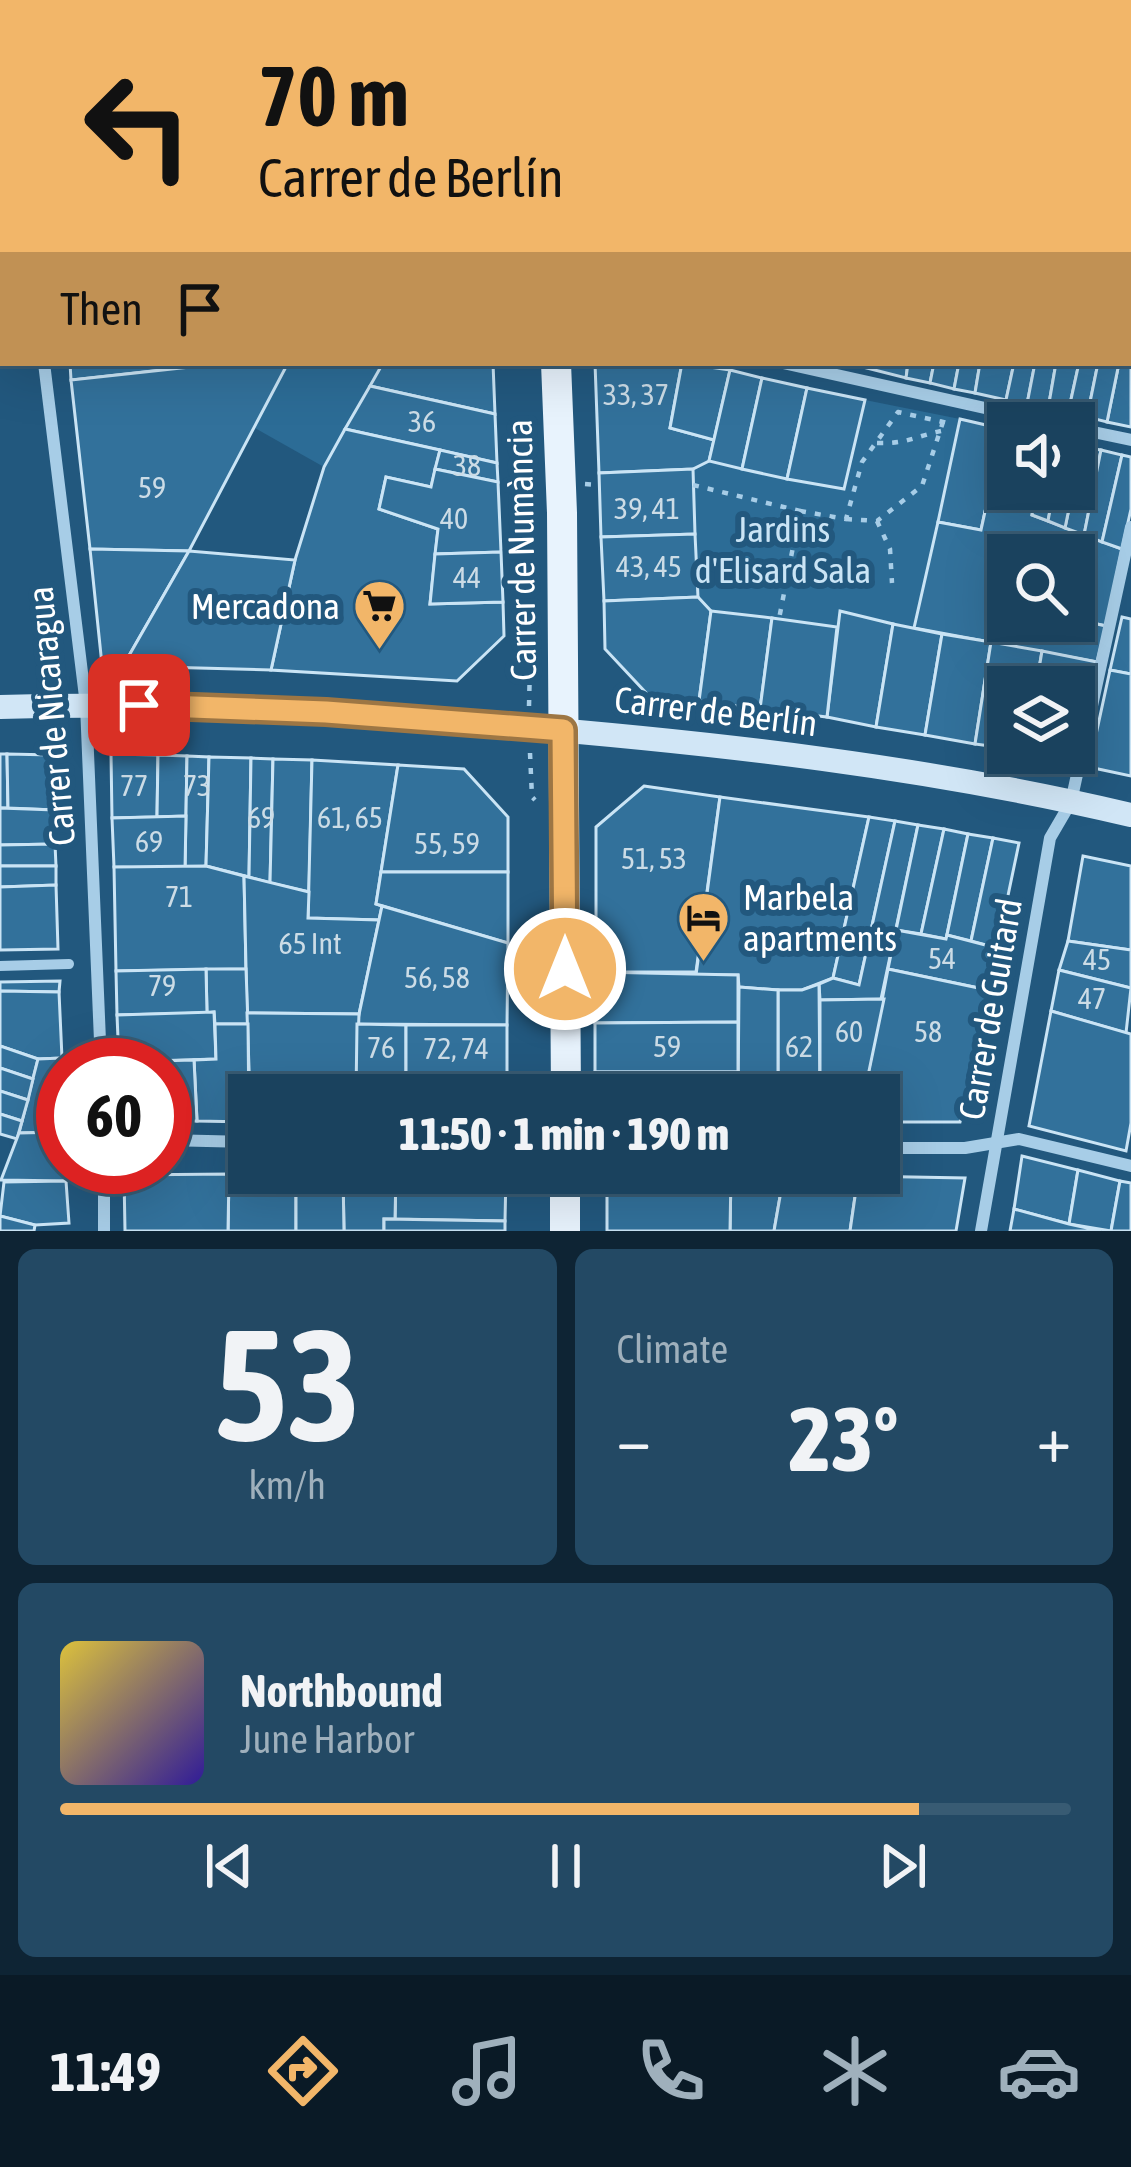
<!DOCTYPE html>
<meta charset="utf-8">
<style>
body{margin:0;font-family:"Asap Condensed",sans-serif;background:#234964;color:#f1f3f6;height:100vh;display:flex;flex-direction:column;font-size:45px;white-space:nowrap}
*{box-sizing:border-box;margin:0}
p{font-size:39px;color:#9fb0bc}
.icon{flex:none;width:66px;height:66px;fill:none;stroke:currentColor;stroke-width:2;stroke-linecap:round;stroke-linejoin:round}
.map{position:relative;height:1231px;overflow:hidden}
.side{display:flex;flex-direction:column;gap:18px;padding:18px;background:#0e2434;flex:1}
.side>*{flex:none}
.top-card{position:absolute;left:0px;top:0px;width:1131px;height:366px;box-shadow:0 12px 48px #0002,0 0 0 3px #385b73;background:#f2b669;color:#111;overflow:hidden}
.buttons{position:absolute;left:987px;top:402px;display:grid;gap:24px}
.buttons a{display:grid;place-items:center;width:108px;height:108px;border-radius:0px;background:#1a425e;box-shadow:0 12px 48px #0002,0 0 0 3px #385b73;font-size:60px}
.speed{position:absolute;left:36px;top:1038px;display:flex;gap:24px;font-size:60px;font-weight:700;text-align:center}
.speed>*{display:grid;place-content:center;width:156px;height:156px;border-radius:50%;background:#1a425e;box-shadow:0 12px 48px #0002,0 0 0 3px #385b73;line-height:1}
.speed .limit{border:18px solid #d22;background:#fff;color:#111}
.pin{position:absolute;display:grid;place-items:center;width:102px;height:102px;color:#fff;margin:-51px;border-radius:24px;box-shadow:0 6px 18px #0006}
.me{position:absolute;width:132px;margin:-66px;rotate:0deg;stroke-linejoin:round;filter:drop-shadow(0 0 9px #0008)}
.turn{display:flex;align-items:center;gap:42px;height:252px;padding:0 60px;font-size:54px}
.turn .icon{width:156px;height:156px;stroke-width:2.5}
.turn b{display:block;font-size:84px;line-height:102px}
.then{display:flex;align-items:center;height:114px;padding:0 60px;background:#0003;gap:24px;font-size:45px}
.big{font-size:90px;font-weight:800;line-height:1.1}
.side .tile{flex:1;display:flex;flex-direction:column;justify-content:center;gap:18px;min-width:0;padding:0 42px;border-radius:18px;background:#234964}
.side .dial{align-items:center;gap:0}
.dial b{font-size:156px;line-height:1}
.song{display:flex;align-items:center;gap:36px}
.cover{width:144px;height:144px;border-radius:18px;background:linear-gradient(135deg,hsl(50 70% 55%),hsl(250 70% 35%))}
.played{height:12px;border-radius:6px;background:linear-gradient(90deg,#f2b669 85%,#385b73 85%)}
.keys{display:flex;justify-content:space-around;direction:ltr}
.heat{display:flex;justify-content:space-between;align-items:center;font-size:66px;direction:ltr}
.side .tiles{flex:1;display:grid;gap:18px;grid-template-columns:1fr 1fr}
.tile:last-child{grid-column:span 2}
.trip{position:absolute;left:228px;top:1074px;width:672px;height:120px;border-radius:0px;background:#1a425e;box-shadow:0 12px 48px #0002,0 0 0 3px #385b73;font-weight:800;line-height:120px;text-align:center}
.dock{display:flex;height:192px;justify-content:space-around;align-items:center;background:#0a1a26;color:#9fb0bc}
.dock .icon{width:84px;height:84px}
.dock .current{color:#f2b669}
.dock b{font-size:54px;color:#f1f3f6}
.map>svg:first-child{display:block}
.green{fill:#2c6c96}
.building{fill:#32719b;stroke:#cae4f5;stroke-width:3}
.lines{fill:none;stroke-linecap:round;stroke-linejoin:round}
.path{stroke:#a7cde7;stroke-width:4.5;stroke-dasharray:6 9;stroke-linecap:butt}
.pedestrian{stroke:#a7cde7;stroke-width:10}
.minor{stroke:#a7cde7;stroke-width:12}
.secondary{stroke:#d1e6f6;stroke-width:24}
.primary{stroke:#e8f3fd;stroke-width:30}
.route-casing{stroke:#9d7644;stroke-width:30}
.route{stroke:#f2b669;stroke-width:21}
.labels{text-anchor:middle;stroke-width:12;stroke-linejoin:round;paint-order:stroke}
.number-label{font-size:30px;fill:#ccdce6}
.park-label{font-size:36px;fill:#cae4f5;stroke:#22587e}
.street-label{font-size:36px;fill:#fff;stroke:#22587e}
.poi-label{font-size:36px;fill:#fff;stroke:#22587e;text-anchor:end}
</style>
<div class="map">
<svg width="1131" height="1231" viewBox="0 0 1131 1231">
<rect width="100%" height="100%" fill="#22587e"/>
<!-- green -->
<g class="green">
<polygon points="288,363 383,363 324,467 253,427"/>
<polygon points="865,400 960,419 914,628 841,611 837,627 711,611 698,597 693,469 709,461 844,489"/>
</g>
<!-- building -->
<g class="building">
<polygon points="177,0 360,0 360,3 178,3"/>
<polygon points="574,0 696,0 695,3"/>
<polygon points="1093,0 1131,0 1131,188 1128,3 1092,3"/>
<polygon points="1128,328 1131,328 1131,427 1107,422 1119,363 1128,363"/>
<polygon points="70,363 198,363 198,366 71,380"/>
<polygon points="227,363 288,363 189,551 90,549 71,380"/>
<polygon points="383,363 493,363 495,414 370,386"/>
<polygon points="595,363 682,363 670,428 714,440 709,461 693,469 599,473"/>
<polygon points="682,363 730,370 714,440 670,428"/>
<polygon points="847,363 908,363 906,378"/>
<polygon points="908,363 934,363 930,383 906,378"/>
<polygon points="934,363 959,363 954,389 930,383"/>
<polygon points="959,363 980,363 975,393 954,389"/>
<polygon points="980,363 1014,363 1006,400 975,393"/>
<polygon points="1014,363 1035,363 1027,404 1006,400"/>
<polygon points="1035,363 1056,363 1048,409 1027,404"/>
<polygon points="1056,363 1079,363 1068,413 1048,409"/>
<polygon points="1079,363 1098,363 1087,417 1068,413"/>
<polygon points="1098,363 1119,363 1107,422 1087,417"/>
<polygon points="730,370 762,378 742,469 709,461"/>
<polygon points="762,378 807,388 787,479 742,469"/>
<polygon points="370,386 495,414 497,463 345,429"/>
<polygon points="807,388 865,400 844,489 787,479"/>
<polygon points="960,419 1003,429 981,530 938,522"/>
<polygon points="345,429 440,450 431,487 386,477 379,509 438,529 430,604 503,602 504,636 457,681 271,670 295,560 324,467"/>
<polygon points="1003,429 1008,430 1008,489 1036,489 1032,515 1122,549 1106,626 1074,619 1074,555 1008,555 1008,604 1004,603 995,643 914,628 938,522 981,530"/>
<polygon points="1082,447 1101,450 1084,535 1065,528"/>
<polygon points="440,450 497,463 498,482 435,469"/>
<polygon points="1101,450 1122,455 1102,542 1084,535"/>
<polygon points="1122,455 1131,457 1131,509 1122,549 1102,542"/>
<polygon points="435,469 498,482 501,552 435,554 438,529 379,509 386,477 431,487"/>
<polygon points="693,469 695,534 601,537 599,473"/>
<polygon points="1036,489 1054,489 1048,521 1032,515"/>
<polygon points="1054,489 1073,489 1065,528 1048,521"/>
<polygon points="695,534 698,597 604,601 601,537"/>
<polygon points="90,549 189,551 123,666 102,665"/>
<polygon points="189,551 295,560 271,670 123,666"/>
<polygon points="501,552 503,602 430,604 435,554"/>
<polygon points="698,597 711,611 699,701 650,697 605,649 604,601"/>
<polygon points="1004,603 1008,604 1008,621 1074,619 1106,626 1097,662 995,643"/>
<polygon points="711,611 772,618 760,709 699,701"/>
<polygon points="840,611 893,624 876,727 827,717"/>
<polygon points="1122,617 1131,619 1131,674 1110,670"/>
<polygon points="772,618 837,627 827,717 760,709"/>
<polygon points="893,624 942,634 925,735 876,727"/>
<polygon points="942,634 991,642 975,744 925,735"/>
<polygon points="991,642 1042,651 1037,680 1011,676 998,747 975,744"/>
<polygon points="1042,651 1097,662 1075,763 1023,753 1074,753 1074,687 1036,687"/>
<polygon points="1110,670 1131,674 1131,776 1089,767"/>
<polygon points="0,754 7,754 8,808 0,808"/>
<polygon points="7,754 52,755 55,810 8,808"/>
<polygon points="111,754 158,755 157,817 112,818"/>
<polygon points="158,755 187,756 186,816 157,817"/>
<polygon points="187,756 209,757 206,866 185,869"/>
<polygon points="209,757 251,758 249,877 206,866"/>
<polygon points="251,758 273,759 270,883 249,877"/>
<polygon points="273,759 312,760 309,892 270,883"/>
<polygon points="312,760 398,765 376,904 382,906 379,920 308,918"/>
<polygon points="398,765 464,769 508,817 508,872 381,872"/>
<polygon points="644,786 720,797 696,972 596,972 596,827"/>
<polygon points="720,797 869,817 833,978 802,990 778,990 739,987 738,975 696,975"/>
<polygon points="0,808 55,810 55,844 0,845"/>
<polygon points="186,816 185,869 114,867 112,818"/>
<polygon points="869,817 895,821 859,985 833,978"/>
<polygon points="895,821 918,825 881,999 820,1000 819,984 833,978 859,985"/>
<polygon points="918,825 944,829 921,934 896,930"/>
<polygon points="944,829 968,834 946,939 921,934"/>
<polygon points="968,834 993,838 971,941 947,935"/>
<polygon points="993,838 1019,843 997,948 971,941"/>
<polygon points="55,844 56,866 0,866 0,845"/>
<polygon points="1083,856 1131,866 1131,950 1068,941"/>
<polygon points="0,866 56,866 56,885 0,887"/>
<polygon points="206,866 244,876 246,969 116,971 114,867"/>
<polygon points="381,872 508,872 508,943 376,904"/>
<polygon points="244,876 309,892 308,918 379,920 359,1014 247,1013"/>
<polygon points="56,885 58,949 0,950 0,887"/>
<polygon points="382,906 508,943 507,1025 357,1024"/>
<polygon points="896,930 946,939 947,935 997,948 988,990 888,969"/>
<polygon points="1068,941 1131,950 1131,988 1059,970"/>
<polygon points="206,969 246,969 248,1024 215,1024 214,1012 207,1013"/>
<polygon points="206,969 207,1013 117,1015 116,971"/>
<polygon points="888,969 988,990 960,1122 879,1122 879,1095 864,1095"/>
<polygon points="1059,970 1131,988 1126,1033 1051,1011"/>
<polygon points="596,972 738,975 738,1022 595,1023"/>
<polygon points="60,981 59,992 0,991 0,982"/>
<polygon points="819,984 820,1095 778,1095 778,990 802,990"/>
<polygon points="739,987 778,990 778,1095 738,1095"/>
<polygon points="0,991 59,992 62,1058 38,1059 0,1046"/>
<polygon points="884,999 864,1095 820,1095 820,1000"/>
<polygon points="1051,1011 1131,1034 1131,1123 1126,1151 1029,1126"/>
<polygon points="214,1012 216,1059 119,1062 117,1015"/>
<polygon points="247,1013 359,1014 356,1095 250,1095"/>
<polygon points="738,1022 738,1072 595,1072 595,1023"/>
<polygon points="215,1024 248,1024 249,1122 197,1121 194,1060 216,1059"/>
<polygon points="357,1024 406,1025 406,1095 356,1095"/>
<rect x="406" y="1025" width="101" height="70"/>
<polygon points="0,1046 38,1059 33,1079 0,1068"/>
<polygon points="62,1058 63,1132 19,1133 38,1059"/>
<polygon points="194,1060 197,1121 165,1121 165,1065 119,1065 119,1062"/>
<polygon points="0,1068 33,1079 28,1100 0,1091"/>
<rect x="595" y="1072" width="143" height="23"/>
<polygon points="0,1091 28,1100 22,1121 0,1114"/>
<polygon points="0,1114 22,1121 17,1139 0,1134"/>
<polygon points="63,1132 66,1181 1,1180 19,1133"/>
<polygon points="1022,1156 1078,1170 1069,1224 1014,1209"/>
<polygon points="1078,1170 1120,1181 1111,1231 1069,1224"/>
<polygon points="229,1174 296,1175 296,1231 228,1231"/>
<polygon points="229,1174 228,1231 125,1231 124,1175"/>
<polygon points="396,1174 506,1174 505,1221 395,1219"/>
<polygon points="396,1174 395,1219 384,1219 384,1231 344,1231 343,1175"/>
<polygon points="731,1174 784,1174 774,1231 730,1231"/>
<polygon points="731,1174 730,1231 607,1231 607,1175"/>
<polygon points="784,1174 858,1176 850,1231 774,1231"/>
<polygon points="296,1175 343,1175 344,1231 296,1231"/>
<polygon points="858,1176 965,1178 956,1231 850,1231"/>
<polygon points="66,1181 69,1223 35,1225 0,1216 4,1182"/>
<polygon points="1120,1181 1131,1183 1131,1231 1111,1231"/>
<polygon points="1014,1209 1069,1224 1101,1231 1010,1231"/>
<polygon points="0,1216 35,1225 34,1231 0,1231"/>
<polygon points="384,1219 505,1221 505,1231 384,1231"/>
</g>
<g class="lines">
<!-- path -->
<g class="path">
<path d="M877,443C907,444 913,437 941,431"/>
<polyline points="585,484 599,485"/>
<polyline points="693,485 800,511 779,619"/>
<polyline points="800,511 846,519 862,462 898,412 943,422 945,414"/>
<polyline points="846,519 877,521 922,486 943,422"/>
<polyline points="877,521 890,549 892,583"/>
<polyline points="529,706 530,665 535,658"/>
<polyline points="767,728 769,712"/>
<polyline points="530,753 532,797 535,800"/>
</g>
<!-- pedestrian -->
<polyline class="pedestrian" points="0,966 69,964"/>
<!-- minor -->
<g class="minor">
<polyline points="12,0 12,3"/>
<polyline points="726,3 727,0"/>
<polyline points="1128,207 1131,208"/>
<polyline points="44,363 86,705 101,1065"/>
<polyline points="783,363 1052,423"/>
<polyline points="1074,428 1131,440"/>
<polyline points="165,1140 249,1142"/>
<polyline points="879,1148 965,1148 1019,1139 1131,1166"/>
<polyline points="104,1231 104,1167"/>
<polyline points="981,1231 1050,838 1071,802 1131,527"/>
</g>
<!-- secondary -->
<path class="secondary" d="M0,707C171,702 339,713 509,726C717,743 928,767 1131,815"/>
<!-- primary -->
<g class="primary">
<polyline points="533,0 533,3"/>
<polyline points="556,363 562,513 566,1095"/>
<polyline points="565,1231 565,1173"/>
</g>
</g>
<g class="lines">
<defs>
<polyline id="route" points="139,705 326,712 563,730 565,969"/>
</defs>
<!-- route casing -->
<use href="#route" class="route-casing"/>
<!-- route -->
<use href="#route" class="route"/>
</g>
<!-- icons -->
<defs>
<symbol id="supermarket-pin" viewBox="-11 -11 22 30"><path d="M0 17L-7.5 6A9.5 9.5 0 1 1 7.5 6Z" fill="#f2b669" stroke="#22587e"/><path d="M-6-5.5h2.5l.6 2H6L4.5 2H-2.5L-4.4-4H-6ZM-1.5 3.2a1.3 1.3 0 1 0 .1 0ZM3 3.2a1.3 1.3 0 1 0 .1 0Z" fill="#111"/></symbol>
<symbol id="hotel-pin" viewBox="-11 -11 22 30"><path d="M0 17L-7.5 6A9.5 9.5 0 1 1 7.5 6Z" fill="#f2b669" stroke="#22587e"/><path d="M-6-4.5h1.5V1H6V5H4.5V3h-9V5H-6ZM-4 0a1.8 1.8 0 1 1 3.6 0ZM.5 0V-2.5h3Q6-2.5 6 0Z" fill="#111"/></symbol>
</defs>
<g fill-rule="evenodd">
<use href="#supermarket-pin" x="350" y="576" width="59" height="81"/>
<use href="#hotel-pin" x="674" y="888" width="59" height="81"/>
</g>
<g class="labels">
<!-- number labels -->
<g class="number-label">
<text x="636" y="405">33, 37</text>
<text x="422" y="432">36</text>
<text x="467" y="476">38</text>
<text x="152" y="498">59</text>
<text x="647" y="519">39, 41</text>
<text x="454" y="529">40</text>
<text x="649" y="577">43, 45</text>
<text x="467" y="588">44</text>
<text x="134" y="796">77</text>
<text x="197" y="796">73</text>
<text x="261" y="828">69</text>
<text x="350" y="828">61, 65</text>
<text x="149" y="852">69</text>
<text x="447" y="854">55, 59</text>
<text x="654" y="869">51, 53</text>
<text x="179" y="907">71</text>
<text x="310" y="954">65 Int</text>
<text x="942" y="969">54</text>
<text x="1097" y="970">45</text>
<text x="437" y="988">56, 58</text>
<text x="162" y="996">79</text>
<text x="1092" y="1009">47</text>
<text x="849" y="1042">60</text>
<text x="928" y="1042">58</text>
<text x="667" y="1057">59</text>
<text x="799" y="1057">62</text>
<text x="381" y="1058">76</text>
<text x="456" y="1059">72, 74</text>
</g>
<!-- park labels -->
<g class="park-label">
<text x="783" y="542">Jardins<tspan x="783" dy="41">d'Elisard Sala</tspan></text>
</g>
<!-- street labels -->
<g class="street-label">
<text transform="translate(521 550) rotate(-91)" y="13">Carrer de Numància</text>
<text transform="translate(716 711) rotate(7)" y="13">Carrer de Berlín</text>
<text transform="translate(51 716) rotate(-95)" y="13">Carrer de Nicaragua</text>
<text transform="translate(990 1009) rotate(-80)" y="13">Carrer de Guitard</text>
</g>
<!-- poi labels -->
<g class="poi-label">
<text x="340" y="619">Mercadona</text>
<text x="743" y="910" text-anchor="start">Marbela<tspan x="743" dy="41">apartments</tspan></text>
</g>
</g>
</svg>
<div class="buttons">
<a><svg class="icon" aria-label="sound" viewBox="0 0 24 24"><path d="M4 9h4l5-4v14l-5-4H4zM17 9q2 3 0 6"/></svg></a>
<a><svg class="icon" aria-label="search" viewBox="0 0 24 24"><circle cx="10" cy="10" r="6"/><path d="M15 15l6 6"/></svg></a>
<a><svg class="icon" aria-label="layers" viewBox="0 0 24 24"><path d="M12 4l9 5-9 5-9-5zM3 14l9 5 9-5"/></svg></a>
</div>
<div class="speed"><div class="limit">60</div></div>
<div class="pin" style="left:139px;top:705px;background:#d93025"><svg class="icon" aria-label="arrive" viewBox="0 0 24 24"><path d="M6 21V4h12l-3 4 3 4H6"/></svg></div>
<svg class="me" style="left:565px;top:969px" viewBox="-20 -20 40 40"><circle r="17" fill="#f2b669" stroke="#fff" stroke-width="3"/><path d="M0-11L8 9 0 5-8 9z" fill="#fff"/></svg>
<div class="trip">11:50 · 1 min · 190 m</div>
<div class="top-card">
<div class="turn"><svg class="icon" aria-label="left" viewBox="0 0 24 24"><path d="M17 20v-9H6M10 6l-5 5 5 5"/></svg><div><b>70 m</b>Carrer de Berlín</div></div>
<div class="then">Then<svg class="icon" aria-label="arrive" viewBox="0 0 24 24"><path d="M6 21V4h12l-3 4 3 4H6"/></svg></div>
</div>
</div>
<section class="side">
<div class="tiles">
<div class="tile dial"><b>53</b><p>km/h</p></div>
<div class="tile"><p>Climate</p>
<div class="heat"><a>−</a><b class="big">23°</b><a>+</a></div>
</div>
<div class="tile">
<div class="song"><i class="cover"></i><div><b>Northbound</b><p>June Harbor</p></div></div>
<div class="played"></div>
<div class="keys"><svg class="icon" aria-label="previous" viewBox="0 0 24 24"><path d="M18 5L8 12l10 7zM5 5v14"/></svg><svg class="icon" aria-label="pause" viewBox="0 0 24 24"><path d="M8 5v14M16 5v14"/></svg><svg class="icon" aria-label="next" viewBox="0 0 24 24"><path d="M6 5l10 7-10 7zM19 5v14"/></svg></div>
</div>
</div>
</section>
<nav class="dock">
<b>11:49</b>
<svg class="icon current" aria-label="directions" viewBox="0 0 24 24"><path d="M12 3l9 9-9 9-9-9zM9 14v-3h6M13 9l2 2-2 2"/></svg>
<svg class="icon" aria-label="music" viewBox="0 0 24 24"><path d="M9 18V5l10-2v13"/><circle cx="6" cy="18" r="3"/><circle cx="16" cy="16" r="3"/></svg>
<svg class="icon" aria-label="phone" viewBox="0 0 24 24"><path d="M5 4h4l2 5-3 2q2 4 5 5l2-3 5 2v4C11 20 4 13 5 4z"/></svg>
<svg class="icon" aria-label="climate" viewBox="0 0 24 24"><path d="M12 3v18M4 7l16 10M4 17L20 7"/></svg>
<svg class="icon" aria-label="car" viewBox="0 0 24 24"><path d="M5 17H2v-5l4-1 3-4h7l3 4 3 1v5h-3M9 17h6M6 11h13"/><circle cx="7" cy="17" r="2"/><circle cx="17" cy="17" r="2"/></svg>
</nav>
